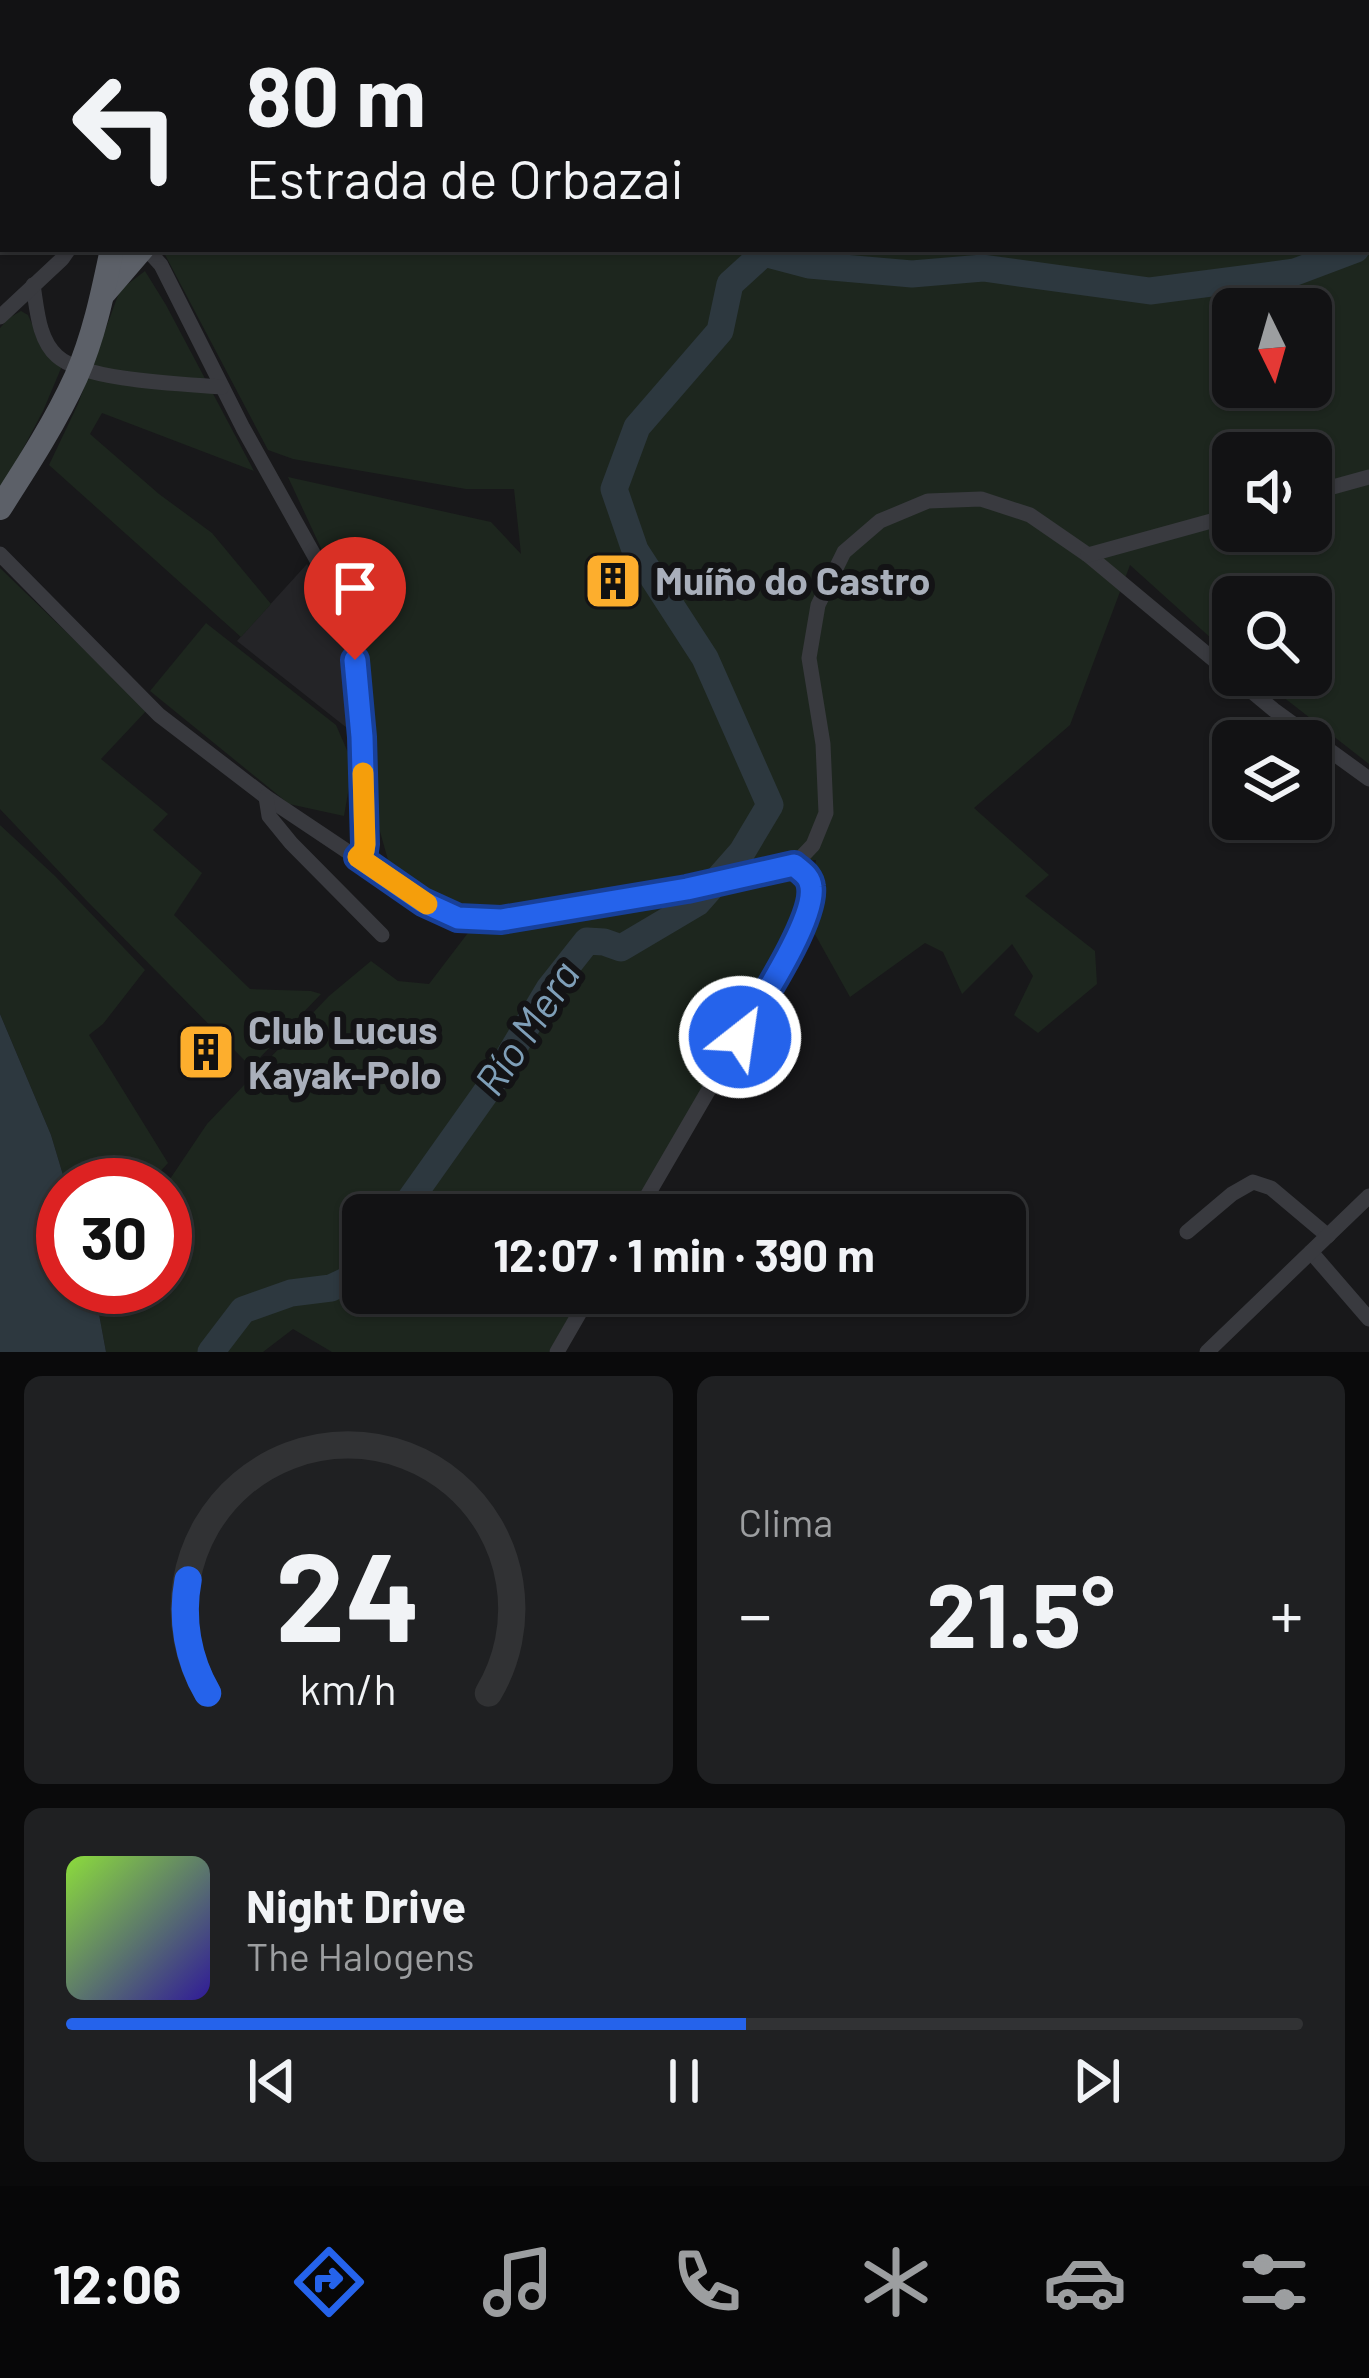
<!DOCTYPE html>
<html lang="es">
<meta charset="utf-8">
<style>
body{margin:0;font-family:Barlow,sans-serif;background:#1f2022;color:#f1f3f6;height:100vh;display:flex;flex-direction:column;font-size:45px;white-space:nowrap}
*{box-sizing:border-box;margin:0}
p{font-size:39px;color:#9c9ea0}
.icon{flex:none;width:66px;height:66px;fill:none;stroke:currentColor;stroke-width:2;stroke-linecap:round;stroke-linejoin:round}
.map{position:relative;height:1352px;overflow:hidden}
.details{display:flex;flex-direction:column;gap:24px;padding:24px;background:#0a0a0b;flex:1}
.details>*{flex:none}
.hud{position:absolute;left:0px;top:0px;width:1371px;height:252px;box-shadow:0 3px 9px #0004,0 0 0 3px #313234;background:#121214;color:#f1f3f6;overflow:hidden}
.needle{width:78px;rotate:175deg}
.fabs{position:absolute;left:1212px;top:288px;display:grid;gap:24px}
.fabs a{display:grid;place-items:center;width:120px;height:120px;border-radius:18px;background:#121214;box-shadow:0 3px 9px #0004,0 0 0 3px #313234;font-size:60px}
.speed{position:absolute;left:36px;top:1158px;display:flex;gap:24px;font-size:60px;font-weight:700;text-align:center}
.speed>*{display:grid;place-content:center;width:156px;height:156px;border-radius:50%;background:#121214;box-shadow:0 3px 9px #0004,0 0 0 3px #313234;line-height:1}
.speed .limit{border:18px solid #d22;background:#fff;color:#111}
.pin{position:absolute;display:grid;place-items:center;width:102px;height:102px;color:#fff;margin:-123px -51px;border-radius:50% 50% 50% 0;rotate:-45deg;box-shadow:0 0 12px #0007}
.pin .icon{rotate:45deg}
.me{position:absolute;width:132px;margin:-66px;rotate:30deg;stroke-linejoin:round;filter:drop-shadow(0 0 9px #0008)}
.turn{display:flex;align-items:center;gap:42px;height:252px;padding:0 48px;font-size:54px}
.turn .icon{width:156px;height:156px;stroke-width:2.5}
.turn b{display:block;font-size:84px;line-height:102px}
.big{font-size:90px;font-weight:700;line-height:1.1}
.details .widget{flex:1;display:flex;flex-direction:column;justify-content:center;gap:18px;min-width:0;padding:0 42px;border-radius:18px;background:#1f2022}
.details .dial{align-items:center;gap:0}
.dial svg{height:312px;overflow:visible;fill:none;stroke:#313234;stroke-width:7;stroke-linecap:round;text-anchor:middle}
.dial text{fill:#f1f3f6;stroke:none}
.song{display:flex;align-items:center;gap:36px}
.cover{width:144px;height:144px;border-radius:18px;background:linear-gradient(135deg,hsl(90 70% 55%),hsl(250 70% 35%))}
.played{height:12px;border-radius:6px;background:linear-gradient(90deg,#2563eb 55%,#313234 55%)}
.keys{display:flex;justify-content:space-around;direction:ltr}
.heat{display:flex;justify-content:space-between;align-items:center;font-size:66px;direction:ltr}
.details .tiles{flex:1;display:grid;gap:24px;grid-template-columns:1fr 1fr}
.widget:last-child{grid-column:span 2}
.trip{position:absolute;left:342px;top:1194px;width:684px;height:120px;border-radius:18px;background:#121214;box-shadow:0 3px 9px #0004,0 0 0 3px #313234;font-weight:700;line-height:120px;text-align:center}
.tab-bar{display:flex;height:192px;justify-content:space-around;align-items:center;background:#070708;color:#9c9ea0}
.tab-bar .icon{width:84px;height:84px}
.tab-bar .current{color:#2563eb}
.tab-bar b{font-size:54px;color:#f1f3f6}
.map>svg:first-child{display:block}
.built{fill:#242427}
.green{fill:#1d261e;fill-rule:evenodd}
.water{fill:#2d383f}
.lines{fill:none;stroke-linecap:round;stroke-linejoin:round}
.river{stroke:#2d383f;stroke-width:27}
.minor{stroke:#393a3f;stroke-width:15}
.trunk{stroke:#5c6068;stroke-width:24}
.route-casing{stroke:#184099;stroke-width:30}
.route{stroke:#2563eb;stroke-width:21}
.slow{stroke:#f59e0b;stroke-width:21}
.labels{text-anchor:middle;stroke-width:12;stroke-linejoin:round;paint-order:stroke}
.poi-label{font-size:39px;font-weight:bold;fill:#a9afbb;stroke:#131315;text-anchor:start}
.water-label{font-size:42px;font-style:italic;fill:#7f9fb8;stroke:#131315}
</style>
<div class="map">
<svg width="1369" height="1352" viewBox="0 0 1369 1352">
<rect width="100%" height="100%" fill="#18181a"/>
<!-- built -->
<polygon class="built" points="307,564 347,637 347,728 237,641"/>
<!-- green -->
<g class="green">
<path d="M143,0H1369V764L1255,675H1311V597H1233V658L1130,565L1070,725L974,808L1049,875L1025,896L1095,951L1097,984L1038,1033L1014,1015L1033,976L1012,944L962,994L943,952L925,943L850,997L807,920L816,860L714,868L518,911L458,910L421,890L388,860L374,810L362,621L326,559L288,477L491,522L521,554L514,489H466L293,459L268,450L162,249H1368V3H143ZM1233,309H1311V387H1233ZM1233,453H1311V531H1233Z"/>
<polygon points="145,271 166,305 254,471 102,413 90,434 159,494 212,533 271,604 241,637 49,465 78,404 120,290"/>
<polygon points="21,311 28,315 41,344 62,366 43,411 0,492 0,328 9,318"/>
<polygon points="0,568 147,710 101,759 168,814 153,830 202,873 174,915 250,989 311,991 321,994 251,1067 86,900 0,809"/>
<polygon points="206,623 336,725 353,764 344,816 289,804 150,691"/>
<polygon points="0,825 55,876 145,970 103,1024 89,1035 168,1163 156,1176 170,1179 207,1124 329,996 371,961 398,981 429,984 474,925 491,929 513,930 788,876 805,887 807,898 790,943 631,1215 363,1215 363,1293 585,1293 549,1352 332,1352 293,1329 263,1352 106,1352 94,1287 165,1287 165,1185 66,1185 51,1135 0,1014"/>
</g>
<!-- water -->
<polygon class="water" points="0,1014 51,1135 66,1185 63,1185 63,1287 94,1287 106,1352 0,1352"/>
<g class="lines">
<!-- river -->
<g class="river">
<polyline points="399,1215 494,1081 549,989 587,941 604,942 621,948 697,903 742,852 770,805 705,658 635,550 614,489 637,427 720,331 730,284 764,253 809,265 912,274 983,268 1150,291 1295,272 1356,249"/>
<polyline points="211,1352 243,1310 291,1293 331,1288 356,1276 363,1267"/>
</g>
<!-- minor -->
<g class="minor">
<polyline points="92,0 92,3"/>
<polyline points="142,251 152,255 161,265 243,428 351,621 362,738 365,844 364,851 357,857"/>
<path d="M33,285C37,308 38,339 57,356C84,381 184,384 222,387"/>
<polyline points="0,317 62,259 69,249"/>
<polyline points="1311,493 1369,477"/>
<polyline points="0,554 159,715 266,797 423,902 458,918 501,920 687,889 794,865 813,845 826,813 823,744 809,658 818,605 844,552 880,521 928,501 981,499 1030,515 1088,555 1274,710 1369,779"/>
<polyline points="1088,555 1233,515"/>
<polyline points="266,797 269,816 291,843 382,935"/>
<polyline points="636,1215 793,945 813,893 810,879 794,865"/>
<polyline points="1187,1232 1232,1194 1253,1182 1271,1188 1328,1236"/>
<polyline points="1311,1252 1369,1319"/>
<polyline points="557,1352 591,1293"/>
<polyline points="1207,1352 1369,1196"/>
</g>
<!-- trunk -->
<g class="trunk">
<polyline points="120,0 120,3"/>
<polyline points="105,292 142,249"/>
<path d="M0,508C27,466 55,423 76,377C94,336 103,292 112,249"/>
</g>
</g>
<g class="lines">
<defs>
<path id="route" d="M355,660L362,737L365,844L364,851L358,857L423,902L458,918L501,920L687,889L794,865C802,872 810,876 811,887C816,919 758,1006 740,1037"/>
</defs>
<!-- route casing -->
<use href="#route" class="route-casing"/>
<!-- route -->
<use href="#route" class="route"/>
<!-- slow -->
<polyline class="slow" points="363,773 365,844 364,851 358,857 427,904"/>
</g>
<!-- icons -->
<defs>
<symbol id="building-square" viewBox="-11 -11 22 22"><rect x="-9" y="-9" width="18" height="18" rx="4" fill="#fdae2d" stroke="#131315"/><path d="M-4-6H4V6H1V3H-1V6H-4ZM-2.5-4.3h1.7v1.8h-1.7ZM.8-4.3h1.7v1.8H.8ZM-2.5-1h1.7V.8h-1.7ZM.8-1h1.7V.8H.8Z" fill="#111"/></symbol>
</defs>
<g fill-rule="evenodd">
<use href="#building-square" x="580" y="548" width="66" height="66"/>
<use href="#building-square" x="173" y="1019" width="66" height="66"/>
</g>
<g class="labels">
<!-- poi labels -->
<g class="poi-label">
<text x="655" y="595">Muíño do Castro</text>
<text x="248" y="1044">Club Lucus<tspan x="248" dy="45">Kayak-Polo</tspan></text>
</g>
<!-- water labels -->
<g class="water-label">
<text transform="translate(527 1028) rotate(-56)" y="15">Río Mera</text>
</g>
</g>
</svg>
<div class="fabs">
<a><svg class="needle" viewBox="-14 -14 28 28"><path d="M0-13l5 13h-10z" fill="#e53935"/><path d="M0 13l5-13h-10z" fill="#9c9ea0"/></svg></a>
<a><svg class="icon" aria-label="sound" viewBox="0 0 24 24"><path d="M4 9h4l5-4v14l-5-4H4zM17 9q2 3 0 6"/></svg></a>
<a><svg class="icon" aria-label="search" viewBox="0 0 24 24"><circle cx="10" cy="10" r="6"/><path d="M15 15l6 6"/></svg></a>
<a><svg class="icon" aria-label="layers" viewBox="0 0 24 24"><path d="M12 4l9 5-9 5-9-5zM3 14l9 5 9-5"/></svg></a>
</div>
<div class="speed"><div class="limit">30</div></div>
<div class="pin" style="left:355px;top:660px;background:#d93025"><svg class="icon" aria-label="arrive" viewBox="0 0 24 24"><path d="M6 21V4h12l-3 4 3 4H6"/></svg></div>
<svg class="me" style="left:740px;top:1037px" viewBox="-20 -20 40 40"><circle r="17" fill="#2563eb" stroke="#fff" stroke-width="3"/><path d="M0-11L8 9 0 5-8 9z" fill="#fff"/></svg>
<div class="trip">12:07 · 1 min · 390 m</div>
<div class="hud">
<div class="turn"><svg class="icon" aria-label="left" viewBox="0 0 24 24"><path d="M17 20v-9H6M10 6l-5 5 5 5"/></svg><div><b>80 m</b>Estrada de Orbazai</div></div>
</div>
</div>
<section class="details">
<div class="tiles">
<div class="widget dial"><svg viewBox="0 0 100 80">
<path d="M14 69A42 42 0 1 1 86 69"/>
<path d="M14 69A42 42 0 0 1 9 40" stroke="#2563eb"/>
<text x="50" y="56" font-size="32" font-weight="700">24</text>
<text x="50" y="72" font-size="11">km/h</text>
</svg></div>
<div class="widget"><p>Clima</p>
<div class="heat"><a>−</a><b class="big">21.5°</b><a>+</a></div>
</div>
<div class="widget">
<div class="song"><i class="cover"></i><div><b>Night Drive</b><p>The Halogens</p></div></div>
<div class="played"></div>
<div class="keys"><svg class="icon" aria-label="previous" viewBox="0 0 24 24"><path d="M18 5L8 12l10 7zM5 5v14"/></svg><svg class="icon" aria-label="pause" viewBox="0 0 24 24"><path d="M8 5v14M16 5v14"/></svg><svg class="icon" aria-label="next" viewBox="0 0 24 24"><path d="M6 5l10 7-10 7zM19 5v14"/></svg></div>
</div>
</div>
</section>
<nav class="tab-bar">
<b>12:06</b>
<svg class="icon current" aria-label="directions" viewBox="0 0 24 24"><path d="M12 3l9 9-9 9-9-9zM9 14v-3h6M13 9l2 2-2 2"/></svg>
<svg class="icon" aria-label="music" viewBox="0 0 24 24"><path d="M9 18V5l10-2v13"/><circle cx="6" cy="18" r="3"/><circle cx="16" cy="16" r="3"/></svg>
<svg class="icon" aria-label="phone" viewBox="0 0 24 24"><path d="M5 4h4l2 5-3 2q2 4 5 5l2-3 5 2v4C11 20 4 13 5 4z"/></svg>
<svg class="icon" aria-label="climate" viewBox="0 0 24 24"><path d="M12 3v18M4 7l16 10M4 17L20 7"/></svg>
<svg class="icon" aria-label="car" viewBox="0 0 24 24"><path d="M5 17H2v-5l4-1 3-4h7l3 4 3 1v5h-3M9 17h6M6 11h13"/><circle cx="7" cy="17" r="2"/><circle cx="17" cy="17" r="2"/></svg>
<svg class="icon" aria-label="filters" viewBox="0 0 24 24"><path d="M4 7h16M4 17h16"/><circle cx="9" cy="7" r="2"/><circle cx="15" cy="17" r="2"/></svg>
</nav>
